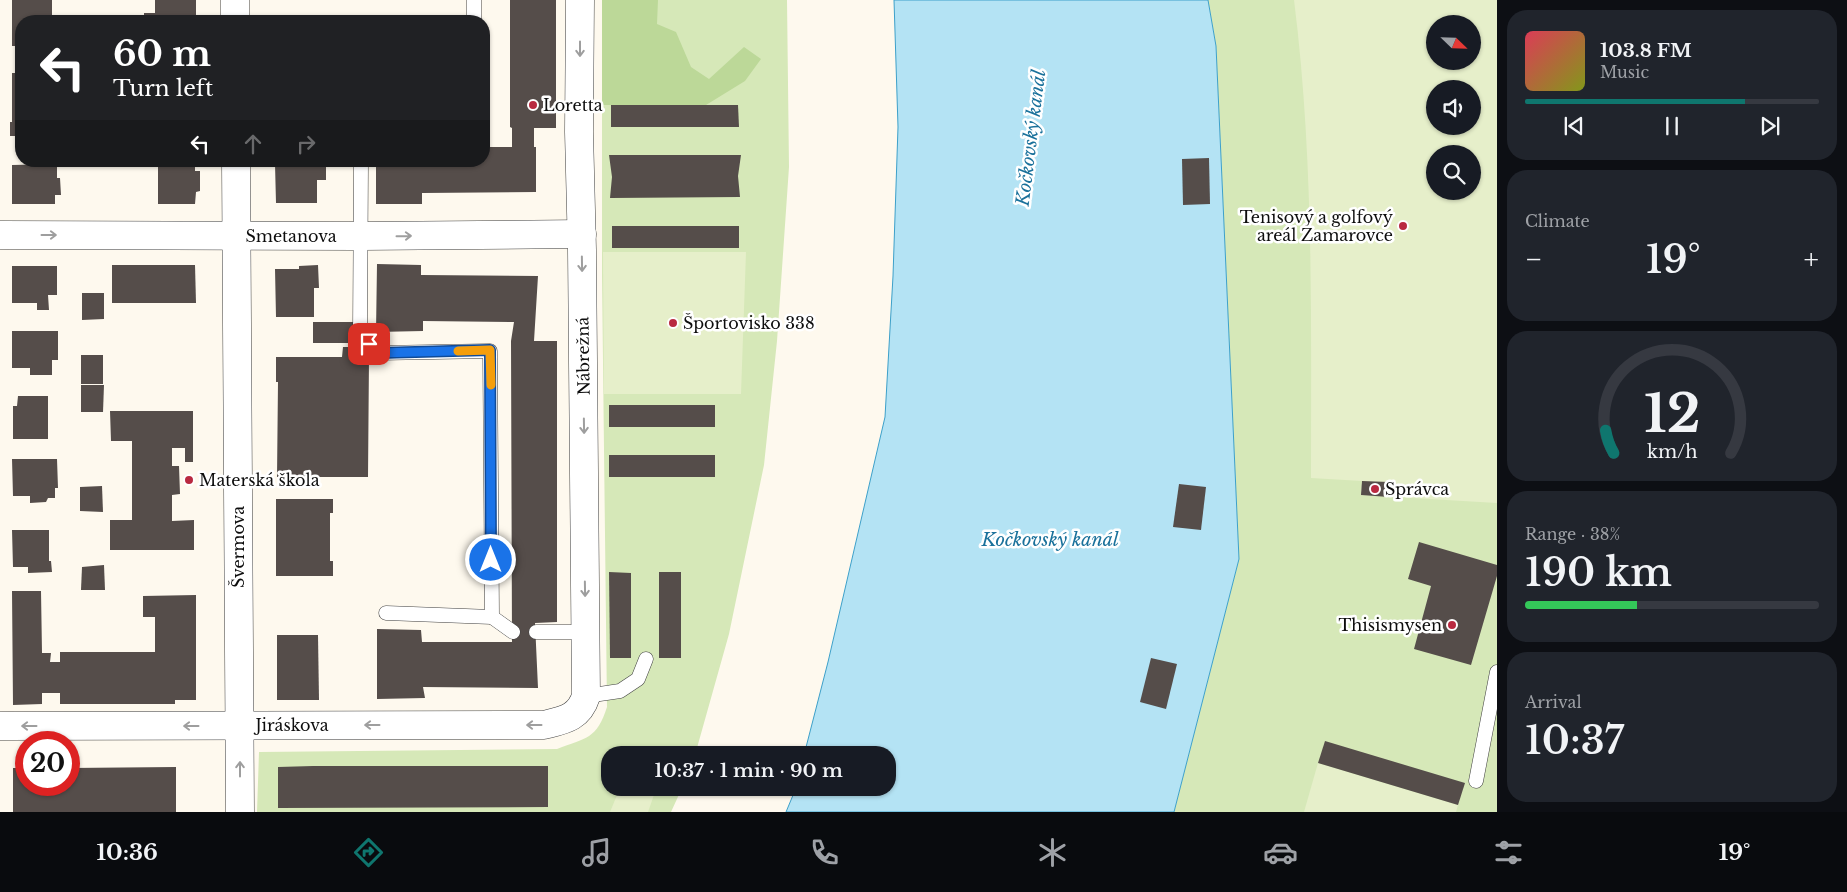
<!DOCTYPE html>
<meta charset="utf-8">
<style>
body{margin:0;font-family:"Libre Baskerville",serif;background:#20242c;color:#f1f3f6;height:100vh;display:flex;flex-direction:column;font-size:19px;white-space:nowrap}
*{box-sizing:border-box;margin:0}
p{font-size:16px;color:#9ea1a6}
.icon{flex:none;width:28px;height:28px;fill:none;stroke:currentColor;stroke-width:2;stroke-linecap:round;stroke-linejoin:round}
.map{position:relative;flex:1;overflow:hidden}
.side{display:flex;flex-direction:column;gap:10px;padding:10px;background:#0d0f14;width:350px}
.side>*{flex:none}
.top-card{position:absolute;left:15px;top:15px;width:475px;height:152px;border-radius:20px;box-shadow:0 1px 4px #0004;background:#202124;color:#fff;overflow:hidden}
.needle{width:32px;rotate:113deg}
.fabs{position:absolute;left:1426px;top:15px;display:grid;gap:10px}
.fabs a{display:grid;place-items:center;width:55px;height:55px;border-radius:50%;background:#171b24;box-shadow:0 1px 4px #0004;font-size:25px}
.speed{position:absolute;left:15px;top:731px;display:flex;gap:10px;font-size:25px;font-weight:700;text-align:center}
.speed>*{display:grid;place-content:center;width:65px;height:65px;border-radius:50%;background:#171b24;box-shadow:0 1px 4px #0004;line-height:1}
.speed .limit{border:8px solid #d22;background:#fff;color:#111}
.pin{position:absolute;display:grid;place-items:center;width:42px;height:42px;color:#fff;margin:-21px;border-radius:10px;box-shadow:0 2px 8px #0006}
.me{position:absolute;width:55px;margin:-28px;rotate:0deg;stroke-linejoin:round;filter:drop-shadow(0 0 4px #0008)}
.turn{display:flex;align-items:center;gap:18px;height:105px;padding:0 15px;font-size:22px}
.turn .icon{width:65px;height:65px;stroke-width:2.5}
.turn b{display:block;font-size:35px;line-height:42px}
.lanes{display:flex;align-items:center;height:48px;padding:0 15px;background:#0003;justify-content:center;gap:25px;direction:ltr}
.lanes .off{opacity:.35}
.big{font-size:38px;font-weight:600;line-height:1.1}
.side .widget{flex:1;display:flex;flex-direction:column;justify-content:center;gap:8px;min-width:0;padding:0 18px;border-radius:20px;background:#20242c}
.side .dial{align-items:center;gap:0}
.dial svg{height:130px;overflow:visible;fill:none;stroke:#363941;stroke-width:7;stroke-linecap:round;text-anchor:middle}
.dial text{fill:#f1f3f6;stroke:none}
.song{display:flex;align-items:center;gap:15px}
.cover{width:60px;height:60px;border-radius:8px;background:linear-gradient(135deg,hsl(350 70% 55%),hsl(70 70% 35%))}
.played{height:5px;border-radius:2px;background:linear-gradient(90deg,#0f766e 75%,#363941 75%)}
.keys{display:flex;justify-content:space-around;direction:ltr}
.heat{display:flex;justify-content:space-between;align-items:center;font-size:28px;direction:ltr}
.charge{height:8px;border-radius:4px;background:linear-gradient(90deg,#34c759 38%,#363941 0)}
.trip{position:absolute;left:601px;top:746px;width:295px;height:50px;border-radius:20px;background:#171b24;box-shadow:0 1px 4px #0004;font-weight:600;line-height:50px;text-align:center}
.dock{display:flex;height:80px;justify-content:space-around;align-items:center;background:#090b0e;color:#9ea1a6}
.dock .icon{width:35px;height:35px}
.dock .on{color:#0f766e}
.dock b{font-size:22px;color:#f1f3f6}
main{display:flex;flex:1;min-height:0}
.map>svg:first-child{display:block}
.green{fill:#d6e8b8;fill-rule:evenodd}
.forest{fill:#bcd898}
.pitch{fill:#e6efca;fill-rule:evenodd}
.water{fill:#b4e3f4;stroke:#3da0c9}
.building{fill:#554d4a}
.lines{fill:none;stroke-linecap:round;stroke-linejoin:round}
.lane-casing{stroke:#404040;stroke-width:15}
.street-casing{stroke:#404040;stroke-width:29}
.lane{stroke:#fff;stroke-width:14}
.street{stroke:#fff;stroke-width:28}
.oneway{stroke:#9e9e9e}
.route-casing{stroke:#114b97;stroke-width:12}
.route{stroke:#1a73e8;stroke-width:9}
.slow{stroke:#f59e0b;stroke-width:9}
.poi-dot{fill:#b92940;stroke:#fff;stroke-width:2}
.labels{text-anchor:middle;stroke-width:5;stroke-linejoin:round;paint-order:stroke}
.poi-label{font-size:16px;fill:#0d0d0d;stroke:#fff;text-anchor:start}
.street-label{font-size:16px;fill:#0d0d0d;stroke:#fff}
.water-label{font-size:18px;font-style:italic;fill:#1a719b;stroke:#fff}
</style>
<main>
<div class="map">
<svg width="1497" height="812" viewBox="0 0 1497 812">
<rect width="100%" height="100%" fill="#fef9ee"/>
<!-- green -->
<g class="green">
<path d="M602,0H787L789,167L777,341L764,465L729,634L695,755H610V788H682L671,812H257L259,752L557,749C586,738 597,739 607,707L602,276Z"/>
<path d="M1208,0H1497V812H1174L1239,559L1216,46ZM1435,24H1472V61H1435ZM1435,89H1472V126H1435ZM1435,154H1472V191H1435Z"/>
</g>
<!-- forest -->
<polygon class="forest" points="602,0 658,0 657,24 676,32 691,67 709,79 744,47 761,59 745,81 706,105 602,105"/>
<!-- pitch -->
<g class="pitch">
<path d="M1294,0H1497V503L1361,495L1362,481L1311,478C1311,319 1314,158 1294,0ZM1435,24H1472V61H1435ZM1435,89H1472V126H1435ZM1435,154H1472V191H1435Z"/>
<polygon points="603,252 746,252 741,394 604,394"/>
<polygon points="1318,763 1458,805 1456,812 1304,812"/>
<polygon points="620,788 643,788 655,792 648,812 610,812"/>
</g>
<!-- water -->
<polygon class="water" points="894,0 1208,0 1216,46 1239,559 1174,812 786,812 796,788 888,788 888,755 804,755 828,662 885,417 893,276 898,127"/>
<!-- building -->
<g class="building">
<polygon points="12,0 52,0 52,21 21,21 21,46 12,46"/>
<polygon points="155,0 196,0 196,21 144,21 144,13 155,13"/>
<polygon points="510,0 556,0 556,128 534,128 534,147 536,147 536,192 422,193 422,204 376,204 376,161 484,161 484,147 512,147 512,128 510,127"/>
<polygon points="276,19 314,20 314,21 276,21"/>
<polygon points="12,73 21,73 21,136 10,136 10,122 12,122"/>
<polygon points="611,105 738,105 739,127 611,127"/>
<polygon points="609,155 741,155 738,176 740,197 610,198 612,177"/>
<polygon points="1209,158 1210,204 1183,205 1182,159"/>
<polygon points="158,161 174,161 175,166 195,166 195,171 200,171 200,191 196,192 195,204 158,204"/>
<polygon points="302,161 326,161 326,180 317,180 317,203 276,203 275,164 302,164"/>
<polygon points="57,164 57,178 60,178 61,195 55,195 55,204 12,204 12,165"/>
<rect x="612" y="226" width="127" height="22"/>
<polygon points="377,264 421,265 421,275 538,276 534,341 557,341 557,622 535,623 538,688 423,687 425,698 377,699 377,629 421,630 422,642 512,642 511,341 514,322 423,321 423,331 376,332"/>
<polygon points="112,265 195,265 196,303 112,303"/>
<polygon points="318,265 319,288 314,288 314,317 276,317 275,269 299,269 299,266"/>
<polygon points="12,266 57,266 57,295 48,295 49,310 37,310 37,303 12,303"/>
<polygon points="82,293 104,293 104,319 82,320"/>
<rect x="313" y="322" width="41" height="21"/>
<polygon points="12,331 58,331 58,360 52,360 52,375 30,375 30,368 12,368"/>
<polygon points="343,347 355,347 355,357 369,357 368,477 277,477 278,382 276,382 276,357 342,357"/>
<rect x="81" y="355" width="22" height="29"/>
<polygon points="81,385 104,385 103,412 81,412"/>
<polygon points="18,396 48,396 48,439 13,439 13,406 17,406"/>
<rect x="609" y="405" width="106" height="22"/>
<polygon points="110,411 193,411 193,462 185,462 185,448 172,448 172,466 179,466 180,494 172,495 172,521 194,520 194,550 110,550 110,520 132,520 132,441 111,441"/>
<rect x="609" y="455" width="106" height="22"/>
<polygon points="12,459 57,459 58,488 55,488 55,498 48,498 46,502 30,503 30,496 13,496"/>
<polygon points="1362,481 1389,482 1389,497 1361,495"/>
<polygon points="1179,484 1206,487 1201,530 1173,527"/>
<polygon points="102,486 103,512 80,511 80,487"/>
<polygon points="276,499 333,499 333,513 330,513 330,561 333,561 333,576 276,576"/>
<polygon points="12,530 49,530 49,561 51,561 52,572 28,573 28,567 13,567"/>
<polygon points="1419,542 1497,565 1497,576 1471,665 1414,649 1431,586 1408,579"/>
<polygon points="104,565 105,590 81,590 82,567"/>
<polygon points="609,572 631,573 631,658 610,658"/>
<rect x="659" y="572" width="22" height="86"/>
<polygon points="12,591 41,591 42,653 51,653 50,662 60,662 60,652 155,652 155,617 143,617 143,596 196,595 196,700 175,700 175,704 60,704 60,693 42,693 42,704 13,705"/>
<polygon points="277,635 318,635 319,700 277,700"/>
<polygon points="1151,658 1177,664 1166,709 1140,702"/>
<polygon points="1325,741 1465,783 1458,805 1318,763"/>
<polygon points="313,766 548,766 548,807 278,808 278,767"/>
<polygon points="176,767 176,812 13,812 13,768 26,768 26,785 69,785 69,768"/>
</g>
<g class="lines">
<defs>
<g id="lane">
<polyline points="474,0 474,21"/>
<polyline points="361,161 360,336 378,353 490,351 492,617 513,632"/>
<polyline points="386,613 492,617"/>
<polyline points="536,632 586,632"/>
<polyline points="586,696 620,691 638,679 646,659"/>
<polyline points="1476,781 1497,672"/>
</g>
<g id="street">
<polyline points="235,0 235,21"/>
<polyline points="236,161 240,812"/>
<polyline points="0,235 361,236 582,234"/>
<path d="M0,726L544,725C564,720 579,718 586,696L582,250L579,132L580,0"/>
</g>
</defs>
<!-- lane casing -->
<use href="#lane" class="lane-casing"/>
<!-- street casing -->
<use href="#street" class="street-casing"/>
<!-- lane -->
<use href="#lane" class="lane"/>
<!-- street -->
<use href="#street" class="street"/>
</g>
<!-- one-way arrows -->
<defs><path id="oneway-shaft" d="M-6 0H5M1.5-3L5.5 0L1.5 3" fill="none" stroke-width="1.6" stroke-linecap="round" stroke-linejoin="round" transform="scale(1.25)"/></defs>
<g class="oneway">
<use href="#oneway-shaft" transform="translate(580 49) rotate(90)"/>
<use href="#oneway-shaft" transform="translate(49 235)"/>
<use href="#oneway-shaft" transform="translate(404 236) rotate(-1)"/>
<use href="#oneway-shaft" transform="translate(582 264) rotate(89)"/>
<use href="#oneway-shaft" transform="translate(584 426) rotate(89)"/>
<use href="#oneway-shaft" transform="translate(585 589) rotate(89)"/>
<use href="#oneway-shaft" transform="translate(372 725) rotate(180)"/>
<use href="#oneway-shaft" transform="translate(534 725) rotate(180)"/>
<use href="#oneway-shaft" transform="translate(29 726) rotate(180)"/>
<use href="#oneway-shaft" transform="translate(191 726) rotate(180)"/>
<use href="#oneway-shaft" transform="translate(240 769) rotate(-90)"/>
</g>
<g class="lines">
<defs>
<polyline id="route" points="369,344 378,353 490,350 491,560"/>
</defs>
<!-- route casing -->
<use href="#route" class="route-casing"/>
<!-- route -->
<use href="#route" class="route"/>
<!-- slow -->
<polyline class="slow" points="458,351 490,350 491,385"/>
</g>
<!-- markers -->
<g class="poi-dot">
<circle cx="533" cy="105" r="5"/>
<circle cx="1403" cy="226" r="5"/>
<circle cx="673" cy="323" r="5"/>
<circle cx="189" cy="480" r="5"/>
<circle cx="1375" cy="489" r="5"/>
<circle cx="1452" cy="625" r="5"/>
</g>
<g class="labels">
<!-- poi labels -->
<g class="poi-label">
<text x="543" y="111">Loretta</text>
<text x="1393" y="223" text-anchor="end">Tenisový a golfový<tspan x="1393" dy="18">areál Zamarovce</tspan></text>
<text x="683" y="329">Športovisko 338</text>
<text x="199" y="486">Materská škola</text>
<text x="1385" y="495">Správca</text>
<text x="1442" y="631" text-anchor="end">Thisismysen</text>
</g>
<!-- street labels -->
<g class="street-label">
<text x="291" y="242">Smetanova</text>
<text transform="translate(583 356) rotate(-91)" y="6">Nábrežná</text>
<text transform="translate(238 547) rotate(-90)" y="6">Švermova</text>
<text x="292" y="731">Jiráskova</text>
</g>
<!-- water labels -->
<g class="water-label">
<text transform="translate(1031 138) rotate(-83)" y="6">Kočkovský kanál</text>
<text x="1050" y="546">Kočkovský kanál</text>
</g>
</g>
</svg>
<div class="fabs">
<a><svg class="needle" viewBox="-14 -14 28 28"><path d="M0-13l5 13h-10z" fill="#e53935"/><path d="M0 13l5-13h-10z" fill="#9ea1a6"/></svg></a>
<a><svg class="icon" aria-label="sound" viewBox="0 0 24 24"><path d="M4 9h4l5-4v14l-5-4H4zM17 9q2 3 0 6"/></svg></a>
<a><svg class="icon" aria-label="search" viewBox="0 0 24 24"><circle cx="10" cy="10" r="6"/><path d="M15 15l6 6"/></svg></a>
</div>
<div class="speed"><div class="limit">20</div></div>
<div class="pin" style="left:369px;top:344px;background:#d93025"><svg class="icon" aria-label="arrive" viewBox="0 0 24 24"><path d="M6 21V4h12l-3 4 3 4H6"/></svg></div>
<svg class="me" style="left:491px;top:560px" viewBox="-20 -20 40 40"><circle r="17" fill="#1a73e8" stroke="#fff" stroke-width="3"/><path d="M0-11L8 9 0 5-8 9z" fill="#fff"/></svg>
<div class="trip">10:37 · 1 min · 90 m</div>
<div class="top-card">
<div class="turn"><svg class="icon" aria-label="left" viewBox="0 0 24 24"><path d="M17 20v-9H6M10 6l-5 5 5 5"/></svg><div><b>60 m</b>Turn left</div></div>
<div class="lanes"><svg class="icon" aria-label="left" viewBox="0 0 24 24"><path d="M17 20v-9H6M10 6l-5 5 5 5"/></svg><svg class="icon off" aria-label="ahead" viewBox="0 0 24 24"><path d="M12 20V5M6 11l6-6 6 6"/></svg><svg class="icon off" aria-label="right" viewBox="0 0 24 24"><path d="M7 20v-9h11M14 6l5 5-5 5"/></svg></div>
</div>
</div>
<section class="side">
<div class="widget">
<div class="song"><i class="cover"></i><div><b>103.8 FM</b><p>Music</p></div></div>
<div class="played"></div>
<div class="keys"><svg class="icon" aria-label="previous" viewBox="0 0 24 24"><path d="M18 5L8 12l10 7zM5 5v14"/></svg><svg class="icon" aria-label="pause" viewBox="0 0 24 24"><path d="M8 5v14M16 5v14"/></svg><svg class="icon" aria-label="next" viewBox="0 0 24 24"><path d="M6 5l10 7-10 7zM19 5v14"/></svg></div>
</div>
<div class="widget"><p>Climate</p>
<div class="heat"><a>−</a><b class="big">19°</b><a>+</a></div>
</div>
<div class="widget dial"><svg viewBox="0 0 100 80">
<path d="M14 69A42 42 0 1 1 86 69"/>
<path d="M14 69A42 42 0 0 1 9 55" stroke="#0f766e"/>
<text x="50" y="56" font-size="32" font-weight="700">12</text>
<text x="50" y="72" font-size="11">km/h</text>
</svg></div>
<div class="widget"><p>Range · 38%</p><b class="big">190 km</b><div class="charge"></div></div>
<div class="widget"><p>Arrival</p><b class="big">10:37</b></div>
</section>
</main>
<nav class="dock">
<b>10:36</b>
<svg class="icon on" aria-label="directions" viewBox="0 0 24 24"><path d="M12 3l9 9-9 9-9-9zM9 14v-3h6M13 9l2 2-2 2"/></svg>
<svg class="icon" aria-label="music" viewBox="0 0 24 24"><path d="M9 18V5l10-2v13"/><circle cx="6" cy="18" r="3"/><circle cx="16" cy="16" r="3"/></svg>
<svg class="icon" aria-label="phone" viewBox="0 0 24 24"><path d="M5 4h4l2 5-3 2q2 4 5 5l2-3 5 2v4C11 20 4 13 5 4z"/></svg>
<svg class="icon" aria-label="climate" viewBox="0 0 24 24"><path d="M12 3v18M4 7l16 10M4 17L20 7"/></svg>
<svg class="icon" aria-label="car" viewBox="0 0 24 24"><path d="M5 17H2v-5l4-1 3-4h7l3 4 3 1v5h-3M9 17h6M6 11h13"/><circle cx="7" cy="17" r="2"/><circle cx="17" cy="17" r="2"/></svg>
<svg class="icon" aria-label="filters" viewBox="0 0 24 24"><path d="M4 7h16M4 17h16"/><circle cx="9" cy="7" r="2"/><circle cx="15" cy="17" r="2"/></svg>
<b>19°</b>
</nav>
